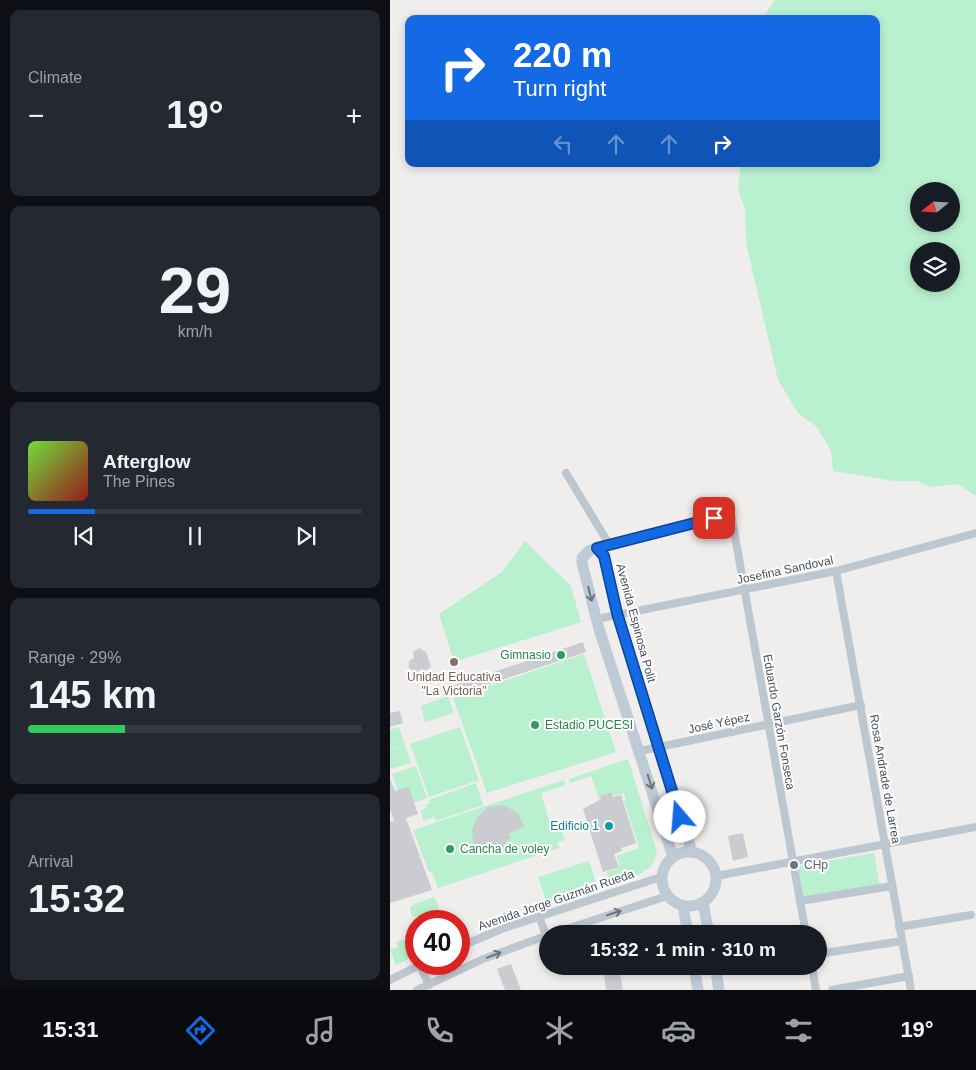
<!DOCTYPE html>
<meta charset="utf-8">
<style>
body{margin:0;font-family:Helvetica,sans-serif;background:#242831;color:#f1f3f6;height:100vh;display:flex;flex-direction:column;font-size:19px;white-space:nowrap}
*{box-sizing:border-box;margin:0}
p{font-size:16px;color:#9ea1a6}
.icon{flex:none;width:28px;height:28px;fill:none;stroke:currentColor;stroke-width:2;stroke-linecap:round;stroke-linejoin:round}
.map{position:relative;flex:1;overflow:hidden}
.sheet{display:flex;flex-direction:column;gap:10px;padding:10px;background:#0d0f14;width:390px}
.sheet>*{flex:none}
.banner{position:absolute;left:15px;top:15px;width:475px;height:152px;border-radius:10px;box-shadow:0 2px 8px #0003;background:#136ae4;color:#fff;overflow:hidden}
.needle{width:32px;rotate:252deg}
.buttons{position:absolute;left:520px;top:182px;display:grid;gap:10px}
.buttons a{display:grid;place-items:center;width:50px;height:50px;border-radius:50%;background:#171b24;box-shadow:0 2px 8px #0003;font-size:25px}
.speed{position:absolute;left:15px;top:910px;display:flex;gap:10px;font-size:25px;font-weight:700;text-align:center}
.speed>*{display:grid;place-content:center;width:65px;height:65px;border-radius:50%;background:#171b24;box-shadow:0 2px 8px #0003;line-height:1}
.speed .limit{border:8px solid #d22;background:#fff;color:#111}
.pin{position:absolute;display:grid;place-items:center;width:42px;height:42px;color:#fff;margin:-21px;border-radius:10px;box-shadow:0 2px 8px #0006}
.me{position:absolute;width:55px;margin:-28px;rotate:342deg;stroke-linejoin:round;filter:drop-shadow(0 0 4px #0008)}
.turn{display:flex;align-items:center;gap:18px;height:105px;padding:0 25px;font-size:22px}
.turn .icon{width:65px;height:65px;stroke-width:2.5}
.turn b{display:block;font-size:35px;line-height:42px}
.lanes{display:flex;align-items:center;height:48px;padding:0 25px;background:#0003;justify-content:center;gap:25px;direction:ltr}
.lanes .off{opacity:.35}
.big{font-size:38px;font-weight:700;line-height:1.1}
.sheet .widget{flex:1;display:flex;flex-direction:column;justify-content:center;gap:8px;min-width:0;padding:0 18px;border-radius:10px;background:#242831}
.sheet .dial{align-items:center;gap:0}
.dial b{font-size:65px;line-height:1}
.song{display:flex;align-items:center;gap:15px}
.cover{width:60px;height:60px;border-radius:8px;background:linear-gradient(135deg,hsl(100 70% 55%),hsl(0 70% 35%))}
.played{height:5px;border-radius:2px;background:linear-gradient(90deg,#136ae4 20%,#363941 20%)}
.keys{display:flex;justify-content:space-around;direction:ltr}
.heat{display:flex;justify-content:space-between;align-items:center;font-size:28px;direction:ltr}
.charge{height:8px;border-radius:4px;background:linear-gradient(90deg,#34c759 29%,#363941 0)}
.trip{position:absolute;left:149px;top:925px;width:288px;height:50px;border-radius:25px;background:#171b24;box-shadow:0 2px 8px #0003;font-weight:700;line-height:50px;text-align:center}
.tab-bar{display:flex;height:80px;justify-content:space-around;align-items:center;background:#090b0e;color:#9ea1a6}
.tab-bar .icon{width:35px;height:35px}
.tab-bar .current{color:#136ae4}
.tab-bar b{font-size:22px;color:#f1f3f6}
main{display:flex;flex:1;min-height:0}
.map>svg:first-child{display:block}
.green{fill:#b9f0cf;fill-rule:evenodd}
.building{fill:#caccd2}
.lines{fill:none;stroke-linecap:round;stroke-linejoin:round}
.street{stroke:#bdc7d0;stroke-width:8}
.secondary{stroke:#bfcad7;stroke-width:11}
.oneway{stroke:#6a7580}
.oneway2{stroke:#69747e}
.route-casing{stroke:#0c4594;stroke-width:12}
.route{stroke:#136ae4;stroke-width:9}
.leisure-dot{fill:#2e9e5b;stroke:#fff;stroke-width:2}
.education-dot{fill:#8d6e63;stroke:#fff;stroke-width:2}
.culture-dot{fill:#0f9aa8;stroke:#fff;stroke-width:2}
.worship-dot{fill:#6b7280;stroke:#fff;stroke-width:2}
.labels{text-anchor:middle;stroke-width:4;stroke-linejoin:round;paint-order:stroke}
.street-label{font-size:12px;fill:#45505b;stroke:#fff}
.leisure-label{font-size:12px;fill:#27864d;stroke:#fff;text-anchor:start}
.education-label{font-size:12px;fill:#785e54;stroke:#fff}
.culture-label{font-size:12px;fill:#0d838f;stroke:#fff;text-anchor:end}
.worship-label{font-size:12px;fill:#5b616d;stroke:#fff;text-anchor:start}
</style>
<main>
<section class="sheet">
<div class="widget"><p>Climate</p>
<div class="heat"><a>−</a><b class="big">19°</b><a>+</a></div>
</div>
<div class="widget dial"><b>29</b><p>km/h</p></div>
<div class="widget">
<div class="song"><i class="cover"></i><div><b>Afterglow</b><p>The Pines</p></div></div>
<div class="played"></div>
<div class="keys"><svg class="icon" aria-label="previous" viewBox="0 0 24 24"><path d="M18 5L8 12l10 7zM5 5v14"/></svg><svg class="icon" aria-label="pause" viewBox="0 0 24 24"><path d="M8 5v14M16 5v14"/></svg><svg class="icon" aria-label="next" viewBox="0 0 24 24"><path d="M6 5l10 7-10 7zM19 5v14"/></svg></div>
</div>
<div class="widget"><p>Range · 29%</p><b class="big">145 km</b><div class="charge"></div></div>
<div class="widget"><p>Arrival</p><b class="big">15:32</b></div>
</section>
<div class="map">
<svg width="586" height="990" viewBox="0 0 586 990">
<rect width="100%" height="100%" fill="#f0eded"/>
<!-- green -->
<g class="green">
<path d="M385,0H586V496L568,484L539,487L527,481H504L443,471L441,451L427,427L408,413L388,380L356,243L355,209L348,190L351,164H486V19H372ZM529,191H561V224H529ZM529,251H561V284H529Z"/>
<polygon points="135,541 181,586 191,622 64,662 49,614 112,572"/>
<polygon points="194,654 226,752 97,793 63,698"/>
<polygon points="58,696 64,713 35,722 31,706"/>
<polygon points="9,727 21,763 0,769 0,750 14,745 0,749 0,730"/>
<polygon points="70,727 89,780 39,797 20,744"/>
<path d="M238,759L267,852C262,876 241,876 220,883L217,872L230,867L227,856L249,848L234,800L236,799L234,793L224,796L222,792L210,796L209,799L201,776L180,783L179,779Z"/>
<polygon points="26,766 37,798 13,806 2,774"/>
<polygon points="174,780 175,785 151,793 161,827 169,824 175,840 167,842 169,848 48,888 43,874 38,870 23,830"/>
<polygon points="86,783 93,805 46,821 44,817 33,821 31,810 37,808 36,804 40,803 39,800"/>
<polygon points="484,853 490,888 414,900 408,866"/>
<polygon points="199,861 207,886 157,903 148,877"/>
<polygon points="44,897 49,907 47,910 26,917 22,916 20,907 22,905"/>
<polygon points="14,939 20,958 6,965 0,950 8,947 6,942"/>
</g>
<!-- building -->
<g class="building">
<polygon points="193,642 196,652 63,696 59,687"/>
<polygon points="29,648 36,652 41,666 36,671 31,669 26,673 19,668 19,661 24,658 23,652"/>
<polygon points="10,711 13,723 0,727 0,713"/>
<polygon points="0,779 5,791 19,787 28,814 16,818 42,890 0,903 0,822 4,821 0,809"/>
<polygon points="222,792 223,797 231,795 246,843 231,848 232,851 224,854 229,867 213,872 193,809 211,799 210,796"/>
<polygon points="113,805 128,813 134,826 118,834 121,839 115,842 119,849 110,852 99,847 93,854 83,843 82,831 86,819 98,807"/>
<polygon points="353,833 358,857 343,861 338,836"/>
<polygon points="121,964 131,990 115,990 107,969"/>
<polygon points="230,972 233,990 216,990 214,974"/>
</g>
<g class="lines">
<!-- street -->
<g class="street">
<polyline points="176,473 219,544"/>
<polyline points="207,548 341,514 416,934"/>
<polyline points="446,571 521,990"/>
<polyline points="207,619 446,571 586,533"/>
<polyline points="250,751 471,705"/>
<polyline points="326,876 586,827"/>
<polyline points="410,901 502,886"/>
<polyline points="149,916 156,935"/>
<polyline points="509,927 581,915"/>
<polyline points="161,934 277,896"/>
<polyline points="69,947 114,928 271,877"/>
<polyline points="428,954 512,941"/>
<polyline points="30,965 39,985"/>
<polyline points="422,966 426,990"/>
<polyline points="0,980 32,964"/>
<polyline points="27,990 93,959 158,935"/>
<polyline points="442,990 519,976"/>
</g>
<!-- secondary -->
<g class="secondary">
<circle cx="299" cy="879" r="27"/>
<polyline points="283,857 209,629 192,563 192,558 200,550 207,548 214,556 227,613 302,852"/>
<polyline points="313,903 319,934"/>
<polyline points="293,906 298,934"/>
<polyline points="304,966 308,990"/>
<polyline points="325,966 329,990"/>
</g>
</g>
<!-- one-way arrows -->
<defs><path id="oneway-shaft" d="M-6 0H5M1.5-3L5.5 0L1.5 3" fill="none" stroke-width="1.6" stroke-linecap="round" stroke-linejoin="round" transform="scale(1.25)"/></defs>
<g class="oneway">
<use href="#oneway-shaft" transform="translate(200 594) rotate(76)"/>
<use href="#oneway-shaft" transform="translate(260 782) rotate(73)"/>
</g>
<g class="oneway2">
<use href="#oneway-shaft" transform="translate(224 913) rotate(-18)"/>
<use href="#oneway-shaft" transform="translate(104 955) rotate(-21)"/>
</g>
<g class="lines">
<defs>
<polyline id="route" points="290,817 227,613 214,556 207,548 324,518"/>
</defs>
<!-- route casing -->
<use href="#route" class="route-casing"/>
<!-- route -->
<use href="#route" class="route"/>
</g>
<!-- markers -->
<g class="leisure-dot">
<circle cx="171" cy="655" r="5"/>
<circle cx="145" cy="725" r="5"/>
<circle cx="60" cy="849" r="5"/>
</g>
<circle class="education-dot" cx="64" cy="662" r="5"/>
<circle class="culture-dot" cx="219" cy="826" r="5"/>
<circle class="worship-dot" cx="404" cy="865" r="5"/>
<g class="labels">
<!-- street labels -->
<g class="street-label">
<text transform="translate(395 570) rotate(-12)" y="4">Josefina Sandoval</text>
<text transform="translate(246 623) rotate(75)" y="4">Avenida Espinosa Polit</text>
<text transform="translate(389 722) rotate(80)" y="4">Eduardo Garzón Fonseca</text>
<text transform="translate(329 723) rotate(-12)" y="4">José Yépez</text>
<text transform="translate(495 779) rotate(80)" y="4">Rosa Andrade de Larrea</text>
<text transform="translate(166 900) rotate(-19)" y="4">Avenida Jorge Guzmán Rueda</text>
</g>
<!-- leisure labels -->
<g class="leisure-label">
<text x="161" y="659" text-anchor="end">Gimnasio</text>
<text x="155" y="729">Estadio PUCESI</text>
<text x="70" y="853">Cancha de voley</text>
</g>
<!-- education labels -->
<g class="education-label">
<text x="64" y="681">Unidad Educativa<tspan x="64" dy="14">"La Victoria"</tspan></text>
</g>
<!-- culture labels -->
<g class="culture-label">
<text x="209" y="830">Edificio 1</text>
</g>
<!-- worship labels -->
<g class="worship-label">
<text x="414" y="869">CHp</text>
</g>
</g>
</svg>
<div class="buttons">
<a><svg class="needle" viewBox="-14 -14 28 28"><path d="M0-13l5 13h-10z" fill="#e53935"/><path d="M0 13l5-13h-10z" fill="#9ea1a6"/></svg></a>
<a><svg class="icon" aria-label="layers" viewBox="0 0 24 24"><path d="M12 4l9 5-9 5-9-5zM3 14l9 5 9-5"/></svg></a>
</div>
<div class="speed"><div class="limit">40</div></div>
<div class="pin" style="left:324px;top:518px;background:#d93025"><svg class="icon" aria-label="arrive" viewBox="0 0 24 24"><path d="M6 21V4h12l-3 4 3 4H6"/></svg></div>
<svg class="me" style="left:290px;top:817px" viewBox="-20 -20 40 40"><circle r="19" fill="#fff"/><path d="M0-13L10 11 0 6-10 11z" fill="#136ae4"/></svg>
<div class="trip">15:32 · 1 min · 310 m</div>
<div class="banner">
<div class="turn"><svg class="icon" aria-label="right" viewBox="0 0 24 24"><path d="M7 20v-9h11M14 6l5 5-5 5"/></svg><div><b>220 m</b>Turn right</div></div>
<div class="lanes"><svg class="icon off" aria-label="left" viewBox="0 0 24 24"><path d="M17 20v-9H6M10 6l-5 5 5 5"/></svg><svg class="icon off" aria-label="ahead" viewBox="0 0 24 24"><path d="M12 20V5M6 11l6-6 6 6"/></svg><svg class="icon off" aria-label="ahead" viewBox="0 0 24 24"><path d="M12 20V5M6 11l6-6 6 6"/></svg><svg class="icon" aria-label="right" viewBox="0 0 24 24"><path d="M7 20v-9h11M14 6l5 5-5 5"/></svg></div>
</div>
</div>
</main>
<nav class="tab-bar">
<b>15:31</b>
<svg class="icon current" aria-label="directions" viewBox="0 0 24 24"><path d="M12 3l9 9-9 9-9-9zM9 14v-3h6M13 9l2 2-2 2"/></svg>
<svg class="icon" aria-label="music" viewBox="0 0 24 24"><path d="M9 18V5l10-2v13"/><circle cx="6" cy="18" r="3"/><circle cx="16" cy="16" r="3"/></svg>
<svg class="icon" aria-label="phone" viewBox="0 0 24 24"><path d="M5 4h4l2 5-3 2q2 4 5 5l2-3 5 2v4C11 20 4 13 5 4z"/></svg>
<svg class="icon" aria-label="climate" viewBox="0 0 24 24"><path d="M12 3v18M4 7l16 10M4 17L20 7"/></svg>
<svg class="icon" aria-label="car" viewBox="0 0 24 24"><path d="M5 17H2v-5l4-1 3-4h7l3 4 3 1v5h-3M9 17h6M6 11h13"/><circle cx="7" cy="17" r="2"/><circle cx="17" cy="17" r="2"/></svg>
<svg class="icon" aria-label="filters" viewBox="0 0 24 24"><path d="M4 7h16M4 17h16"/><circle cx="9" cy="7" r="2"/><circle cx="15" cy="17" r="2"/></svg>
<b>19°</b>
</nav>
